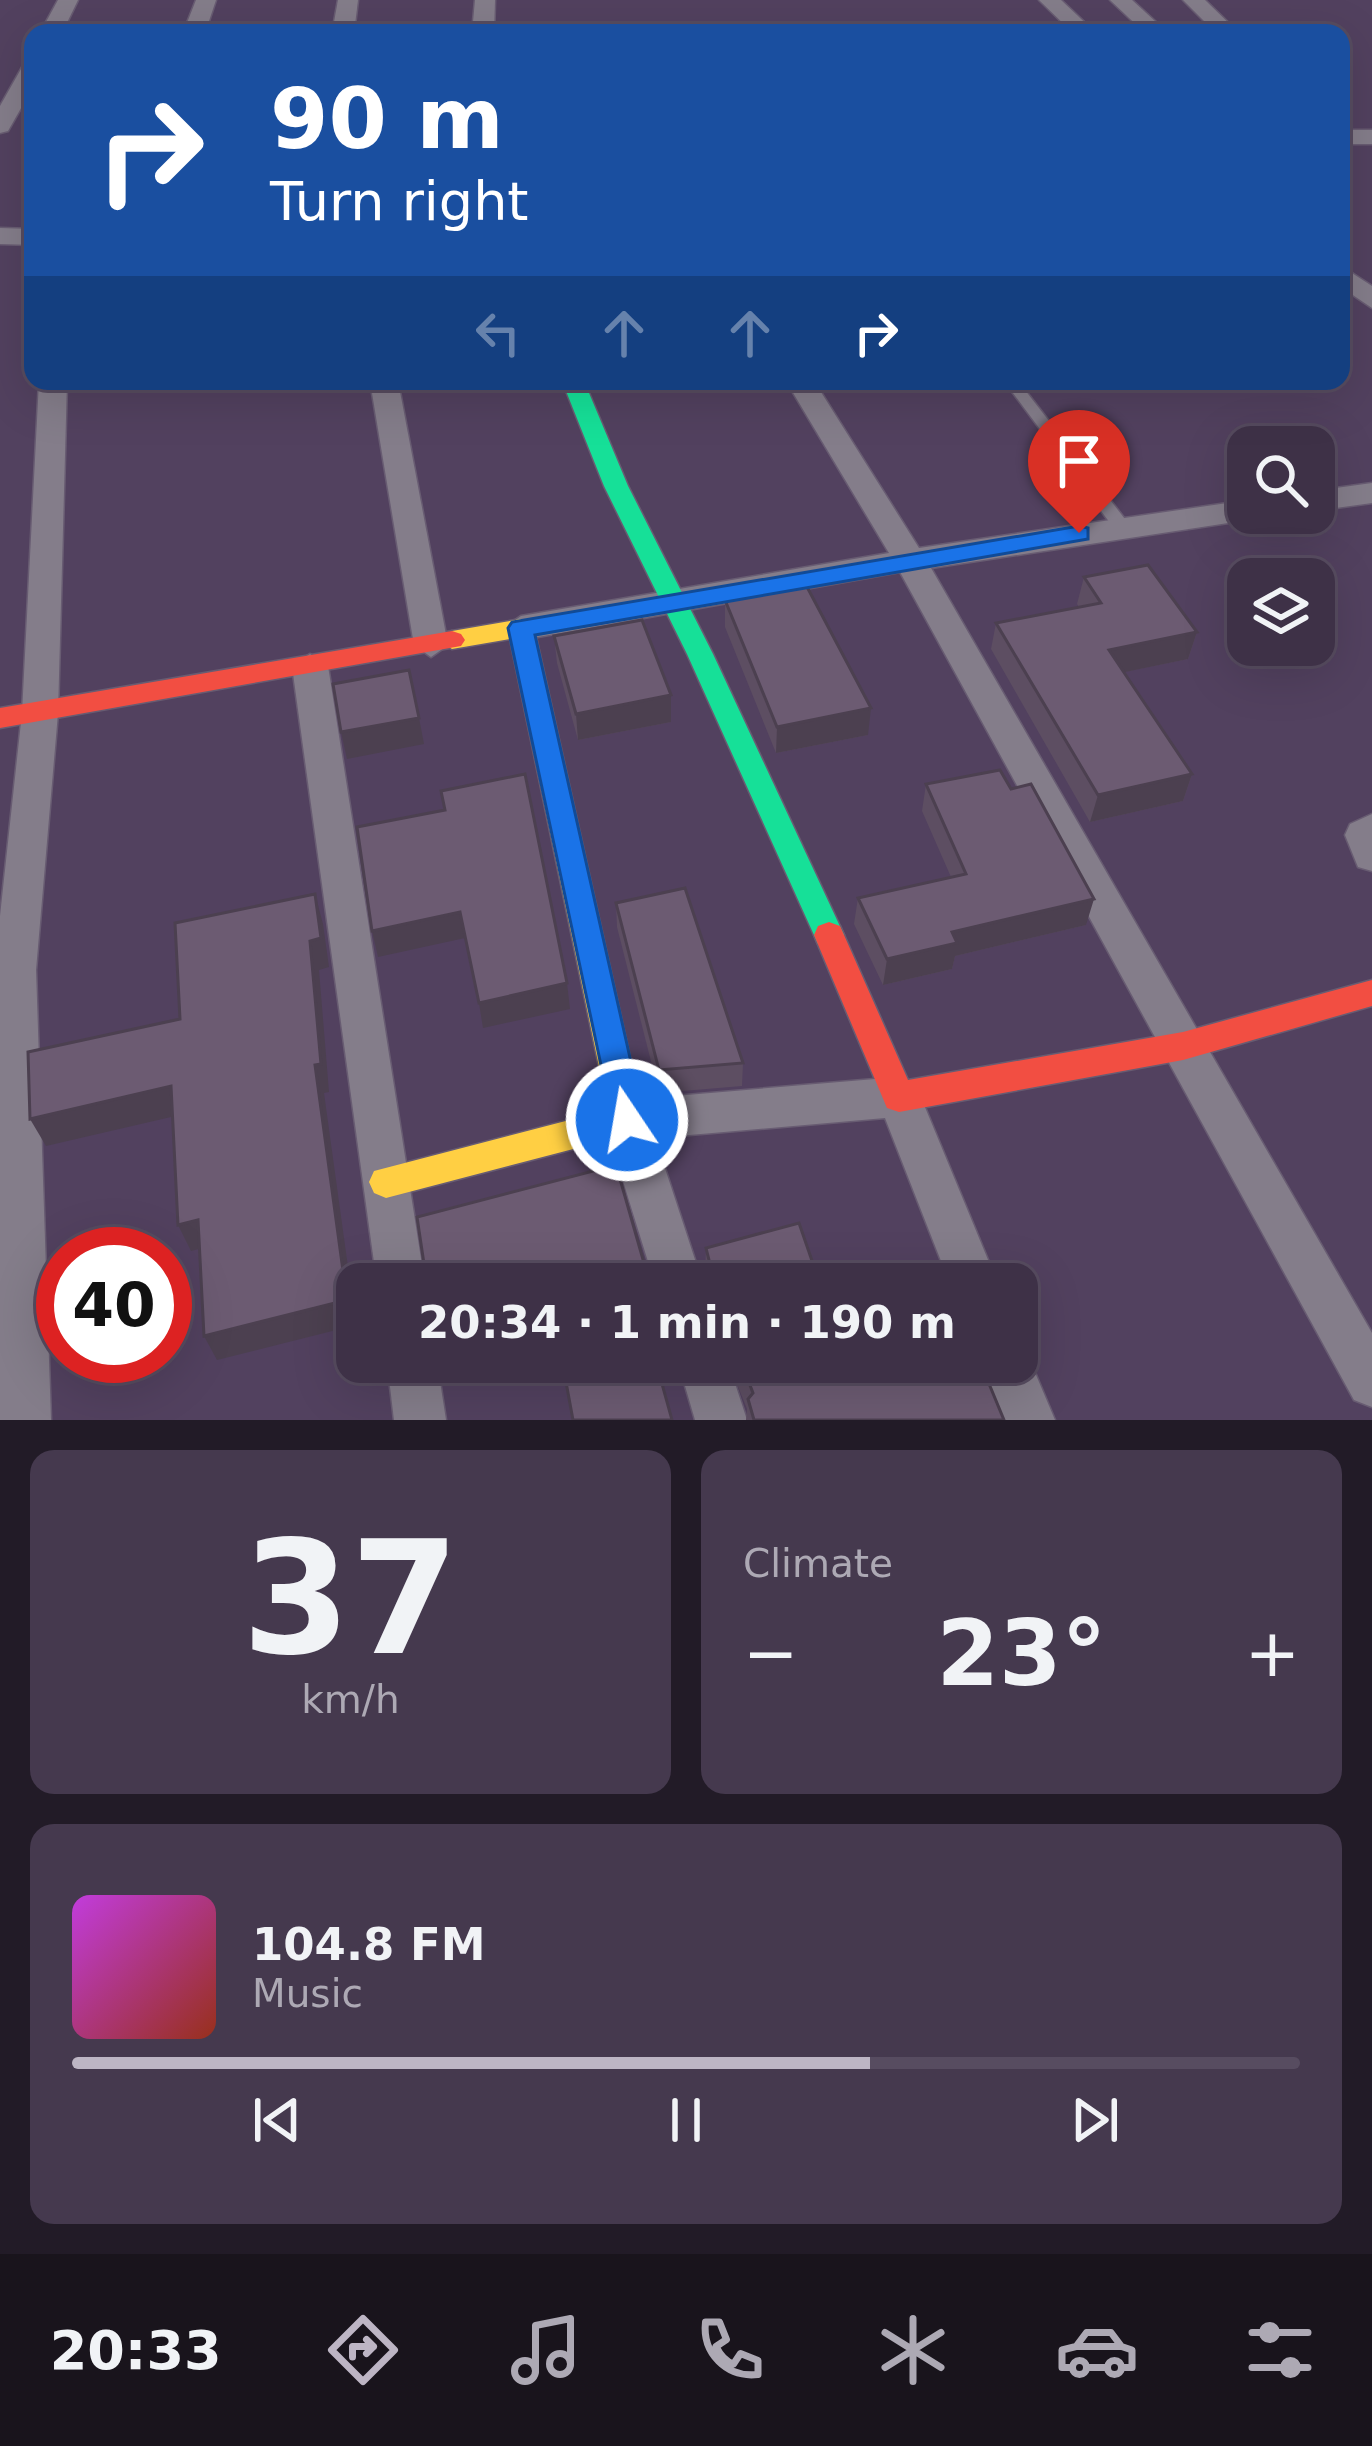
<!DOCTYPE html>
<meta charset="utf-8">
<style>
body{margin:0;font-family:"DejaVu Sans",sans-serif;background:#45394e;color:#f1f3f6;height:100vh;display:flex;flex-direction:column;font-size:45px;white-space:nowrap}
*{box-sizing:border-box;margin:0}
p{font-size:39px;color:#ada9b4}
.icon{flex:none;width:66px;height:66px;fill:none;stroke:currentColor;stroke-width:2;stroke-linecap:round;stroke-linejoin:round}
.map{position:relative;height:1420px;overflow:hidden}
.side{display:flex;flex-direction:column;gap:30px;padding:30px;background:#221b27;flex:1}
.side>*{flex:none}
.banner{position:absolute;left:24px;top:24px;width:1326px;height:366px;border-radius:24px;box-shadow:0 12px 48px #0002,0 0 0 3px #574c60;background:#1a4fa0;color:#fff;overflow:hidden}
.fabs{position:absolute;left:1227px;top:426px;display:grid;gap:24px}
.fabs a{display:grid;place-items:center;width:108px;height:108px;border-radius:24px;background:#3e3147;box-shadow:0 12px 48px #0002,0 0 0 3px #574c60;font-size:60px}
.speed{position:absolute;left:36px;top:1227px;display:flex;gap:24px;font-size:60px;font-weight:700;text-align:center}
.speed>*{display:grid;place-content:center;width:156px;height:156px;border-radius:50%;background:#3e3147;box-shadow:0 12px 48px #0002,0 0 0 3px #574c60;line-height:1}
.speed .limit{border:18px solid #d22;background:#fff;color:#111}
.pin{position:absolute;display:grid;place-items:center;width:102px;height:102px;color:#fff;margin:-123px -51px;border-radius:50% 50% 50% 0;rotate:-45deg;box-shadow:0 0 12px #0007}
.pin .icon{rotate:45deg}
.me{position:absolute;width:132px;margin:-66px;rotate:348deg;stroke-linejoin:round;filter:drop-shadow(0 0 9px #0008)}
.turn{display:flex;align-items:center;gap:42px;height:252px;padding:0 48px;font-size:54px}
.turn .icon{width:156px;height:156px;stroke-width:2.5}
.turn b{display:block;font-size:84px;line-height:102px}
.lanes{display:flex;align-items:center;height:114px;padding:0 48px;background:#0003;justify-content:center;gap:60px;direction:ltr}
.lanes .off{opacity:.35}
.big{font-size:90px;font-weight:700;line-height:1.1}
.side .widget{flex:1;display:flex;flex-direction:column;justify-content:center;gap:18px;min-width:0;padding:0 42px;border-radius:24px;background:#45394e}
.side .dial{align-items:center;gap:0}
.dial b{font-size:156px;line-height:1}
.song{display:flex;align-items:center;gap:36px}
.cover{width:144px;height:144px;border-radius:18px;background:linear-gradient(135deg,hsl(290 70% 55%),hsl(10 70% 35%))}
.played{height:12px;border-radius:6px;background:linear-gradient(90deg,#bdb5c4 65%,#574c60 65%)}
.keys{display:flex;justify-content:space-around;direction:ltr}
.heat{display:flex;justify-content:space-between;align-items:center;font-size:66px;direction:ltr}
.side .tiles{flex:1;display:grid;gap:30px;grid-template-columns:1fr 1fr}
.widget:last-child{grid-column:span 2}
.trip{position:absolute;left:336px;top:1263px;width:702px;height:120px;border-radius:24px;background:#3e3147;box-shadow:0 12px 48px #0002,0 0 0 3px #574c60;font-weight:700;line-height:120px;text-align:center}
.tab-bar{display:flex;height:192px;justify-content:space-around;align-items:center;background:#19141c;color:#ada9b4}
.tab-bar .icon{width:84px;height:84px}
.tab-bar .active{color:#bdb5c4}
.tab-bar b{font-size:54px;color:#f1f3f6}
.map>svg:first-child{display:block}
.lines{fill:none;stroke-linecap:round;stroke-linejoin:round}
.lane-casing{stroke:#685c72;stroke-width:3}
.street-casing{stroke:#685c72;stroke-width:3}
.fast-casing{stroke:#685c72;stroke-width:3}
.slow-casing{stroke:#685c72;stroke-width:3}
.jam-casing{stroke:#685c72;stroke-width:3}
.lane{fill:#847d8a;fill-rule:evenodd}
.street{fill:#847d8a;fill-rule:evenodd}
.fast{fill:#16e098;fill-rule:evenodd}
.slow{fill:#ffcf43;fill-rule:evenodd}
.jam{fill:#f24e42;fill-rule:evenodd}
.wall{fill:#5d4e62}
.shaded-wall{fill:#4c4050}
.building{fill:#6c5b72;stroke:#4c4050;stroke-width:3}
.route{fill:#1a73e8;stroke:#114b97;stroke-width:3}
</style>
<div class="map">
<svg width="1372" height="1420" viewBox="0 0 1372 1420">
<rect width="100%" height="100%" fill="#52415f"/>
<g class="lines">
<defs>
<polygon id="lane" points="1004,381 1018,381 1128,523 1130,527 1128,531 1116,531"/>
<g id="street">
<polygon points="58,0 78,0 62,33 40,33"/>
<polygon points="196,0 216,0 205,33 183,33"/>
<polygon points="338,0 358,0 354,33 332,33"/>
<polygon points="475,0 495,0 494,33 472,33"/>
<polygon points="1039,0 1061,0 1096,33 1073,33"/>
<polygon points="1110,0 1132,0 1168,33 1145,33"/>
<polygon points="1183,0 1205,0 1239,33 1216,33"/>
<polygon points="33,60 33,87 8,131 0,133 0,106 25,62"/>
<rect x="1341" y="130" width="31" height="14"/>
<polygon points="0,228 33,229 33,245 0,244"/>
<polygon points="1341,266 1372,286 1372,308 1341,287"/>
<polygon points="39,381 67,381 58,713 36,970 51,1420 0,1420 0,916 22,713"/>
<polygon points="370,381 398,381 448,645 431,657 414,645"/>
<polygon points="786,381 814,381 919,548 1248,500 1248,513 1262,513 1248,520 931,568 1372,1333 1372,1407 1354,1400 900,572 521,640 504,628 521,616 889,553"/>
<polygon points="1372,483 1372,503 1314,511 1314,491"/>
<polygon points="310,654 328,666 425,1284 377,1284 292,666"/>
<polygon points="1372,814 1372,871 1358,867 1345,835 1350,824"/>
<polygon points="899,1077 915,1083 998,1284 950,1284 885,1118 655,1138 703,1284 655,1284 604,1120 611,1106 627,1100"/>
<polygon points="1017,1342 1023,1344 1055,1420 1003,1420 980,1362 1017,1362"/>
<polygon points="387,1362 437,1362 446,1420 394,1420"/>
<polygon points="678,1362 728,1362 747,1420 695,1420"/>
</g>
<polygon id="fast" points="562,381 584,381 628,486 713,654 844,935 840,944 829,948 818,944 814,935 687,654 604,486"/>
<polygon id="slow" points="521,619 534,628 644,1120 639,1131 627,1135 386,1198 374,1193 369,1182 374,1171 608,1110 510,639 452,649 439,640 452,631"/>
<g id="jam">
<polygon points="452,631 461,634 465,640 461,646 0,728 0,708"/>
<polygon points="829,922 840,926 844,935 908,1080 1183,1032 1372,980 1372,1006 1183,1060 899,1112 887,1108 814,935 818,926"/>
</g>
</defs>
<!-- lane casing -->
<use href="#lane" class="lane-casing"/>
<!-- street casing -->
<use href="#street" class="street-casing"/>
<!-- fast casing -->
<use href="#fast" class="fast-casing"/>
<!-- slow casing -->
<use href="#slow" class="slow-casing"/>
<!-- jam casing -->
<use href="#jam" class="jam-casing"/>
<!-- lane -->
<use href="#lane" class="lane"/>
<!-- street -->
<use href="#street" class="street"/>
<!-- fast -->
<use href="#fast" class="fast"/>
<!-- slow -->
<use href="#slow" class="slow"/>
<!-- jam -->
<use href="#jam" class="jam"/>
</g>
<!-- wall -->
<g class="wall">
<polygon points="1084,577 1197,632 1188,659 1124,672 1192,774 1183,801 1090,822 991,649 996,623 1079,607 1077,604"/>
<polygon points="725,600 868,735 776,753 725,627"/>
<polygon points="554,636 671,722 578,740 557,663"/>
<polygon points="926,784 1086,925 955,956 952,969 883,985 854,924 858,898 951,877 922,811"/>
<polygon points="616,903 743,1063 742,1086 659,1093 617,927"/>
<polygon points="706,1248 820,1284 707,1284 705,1276"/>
<polygon points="728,1362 847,1362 852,1378 1004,1420 746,1420 747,1409"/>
</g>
<!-- shaded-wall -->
<g class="shaded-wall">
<polygon points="1197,632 1188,659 1101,677 1109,650"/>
<polygon points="671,695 671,722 578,740 576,714"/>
<polygon points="871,708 868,735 776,753 777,727"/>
<polygon points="419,718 424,744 347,759 341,732"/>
<polygon points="1192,774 1183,801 1090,822 1098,795"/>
<polygon points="315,894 323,924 329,967 319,970 329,1092 324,1093 356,1325 217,1360 204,1336 315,1065 310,941"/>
<polygon points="1094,899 1086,925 955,956 952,969 883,985 887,959 952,932"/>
<polygon points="460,912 465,938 378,957 372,931"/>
<polygon points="567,983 570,1009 483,1028 479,1003"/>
<polygon points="171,1086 184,1114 46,1146 30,1119"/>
<polygon points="198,1220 211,1246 191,1251 178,1225"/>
<polygon points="541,1268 543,1284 475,1284"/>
</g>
<!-- building -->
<g class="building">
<polygon points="1148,565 1197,632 1109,650 1192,774 1098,795 996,623 1101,603 1084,577"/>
<polygon points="806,585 871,708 777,727 725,600"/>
<polygon points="642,620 671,695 576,714 554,636"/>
<polygon points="409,670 419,718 341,732 333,684"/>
<polygon points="1000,770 1011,789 1031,784 1094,899 952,932 957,943 887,959 858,898 966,874 926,784"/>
<polygon points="525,774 567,983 479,1003 460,912 372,931 357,827 445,810 441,791"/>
<polygon points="685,888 743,1063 659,1070 616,903"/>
<polygon points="315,894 321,938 310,941 321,1064 315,1065 347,1300 204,1336 198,1220 178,1225 171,1086 30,1119 28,1052 180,1019 175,923"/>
<polygon points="616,1165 650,1284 545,1284 541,1268 475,1284 427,1284 417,1217"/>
<polygon points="799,1223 820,1284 715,1284 706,1248"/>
<polygon points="566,1362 656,1362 672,1420 573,1420 566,1382 571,1381"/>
<polygon points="741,1362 847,1362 852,1378 908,1362 980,1362 1004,1420 754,1420 748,1399 753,1393"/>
</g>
<!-- route -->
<polygon class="route" points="1079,526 1088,528 1088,539 535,635 644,1120 639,1131 627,1136 615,1131 508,628 512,622"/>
</svg>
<div class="fabs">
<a><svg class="icon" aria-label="search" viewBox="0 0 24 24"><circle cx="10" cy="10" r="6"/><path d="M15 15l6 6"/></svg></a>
<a><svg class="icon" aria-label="layers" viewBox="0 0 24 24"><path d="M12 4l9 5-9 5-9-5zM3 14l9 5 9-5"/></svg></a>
</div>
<div class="speed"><div class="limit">40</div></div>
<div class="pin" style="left:1079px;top:533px;background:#d93025"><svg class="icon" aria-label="arrive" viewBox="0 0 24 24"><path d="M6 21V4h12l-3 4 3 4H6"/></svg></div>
<svg class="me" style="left:627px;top:1120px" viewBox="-20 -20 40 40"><circle r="17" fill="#1a73e8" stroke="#fff" stroke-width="3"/><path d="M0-11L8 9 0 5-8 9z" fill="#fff"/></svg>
<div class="trip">20:34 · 1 min · 190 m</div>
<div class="banner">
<div class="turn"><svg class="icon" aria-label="right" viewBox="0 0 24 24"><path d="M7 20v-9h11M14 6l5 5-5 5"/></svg><div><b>90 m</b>Turn right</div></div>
<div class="lanes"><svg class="icon off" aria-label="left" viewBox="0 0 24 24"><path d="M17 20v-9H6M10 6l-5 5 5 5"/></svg><svg class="icon off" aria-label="ahead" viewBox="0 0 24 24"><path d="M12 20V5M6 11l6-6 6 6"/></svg><svg class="icon off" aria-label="ahead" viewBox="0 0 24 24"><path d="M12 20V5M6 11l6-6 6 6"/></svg><svg class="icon" aria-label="right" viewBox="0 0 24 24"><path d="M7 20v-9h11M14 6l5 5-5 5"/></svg></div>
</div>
</div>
<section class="side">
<div class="tiles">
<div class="widget dial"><b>37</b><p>km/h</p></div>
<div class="widget"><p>Climate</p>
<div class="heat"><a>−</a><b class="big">23°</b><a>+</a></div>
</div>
<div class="widget">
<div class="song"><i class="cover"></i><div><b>104.8 FM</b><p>Music</p></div></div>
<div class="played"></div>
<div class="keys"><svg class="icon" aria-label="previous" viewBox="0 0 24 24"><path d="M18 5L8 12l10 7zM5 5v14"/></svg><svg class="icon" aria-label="pause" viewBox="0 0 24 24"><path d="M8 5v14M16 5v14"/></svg><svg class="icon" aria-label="next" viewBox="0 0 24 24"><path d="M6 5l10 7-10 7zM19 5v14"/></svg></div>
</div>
</div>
</section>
<nav class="tab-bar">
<b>20:33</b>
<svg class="icon active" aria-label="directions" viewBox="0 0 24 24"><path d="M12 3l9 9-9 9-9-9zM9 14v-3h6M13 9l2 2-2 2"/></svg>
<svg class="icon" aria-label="music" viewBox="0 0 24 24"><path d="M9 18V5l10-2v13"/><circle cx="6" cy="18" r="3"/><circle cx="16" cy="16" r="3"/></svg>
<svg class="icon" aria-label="phone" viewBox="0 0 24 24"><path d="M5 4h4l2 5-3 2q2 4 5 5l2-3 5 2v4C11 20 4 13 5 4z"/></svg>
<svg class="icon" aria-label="climate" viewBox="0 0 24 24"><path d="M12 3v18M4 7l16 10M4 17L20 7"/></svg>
<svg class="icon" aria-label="car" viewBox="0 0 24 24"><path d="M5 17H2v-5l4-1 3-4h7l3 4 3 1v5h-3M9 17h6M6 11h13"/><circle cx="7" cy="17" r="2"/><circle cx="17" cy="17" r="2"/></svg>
<svg class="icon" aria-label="filters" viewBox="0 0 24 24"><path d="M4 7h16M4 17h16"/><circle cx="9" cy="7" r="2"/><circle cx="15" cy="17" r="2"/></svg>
</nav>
